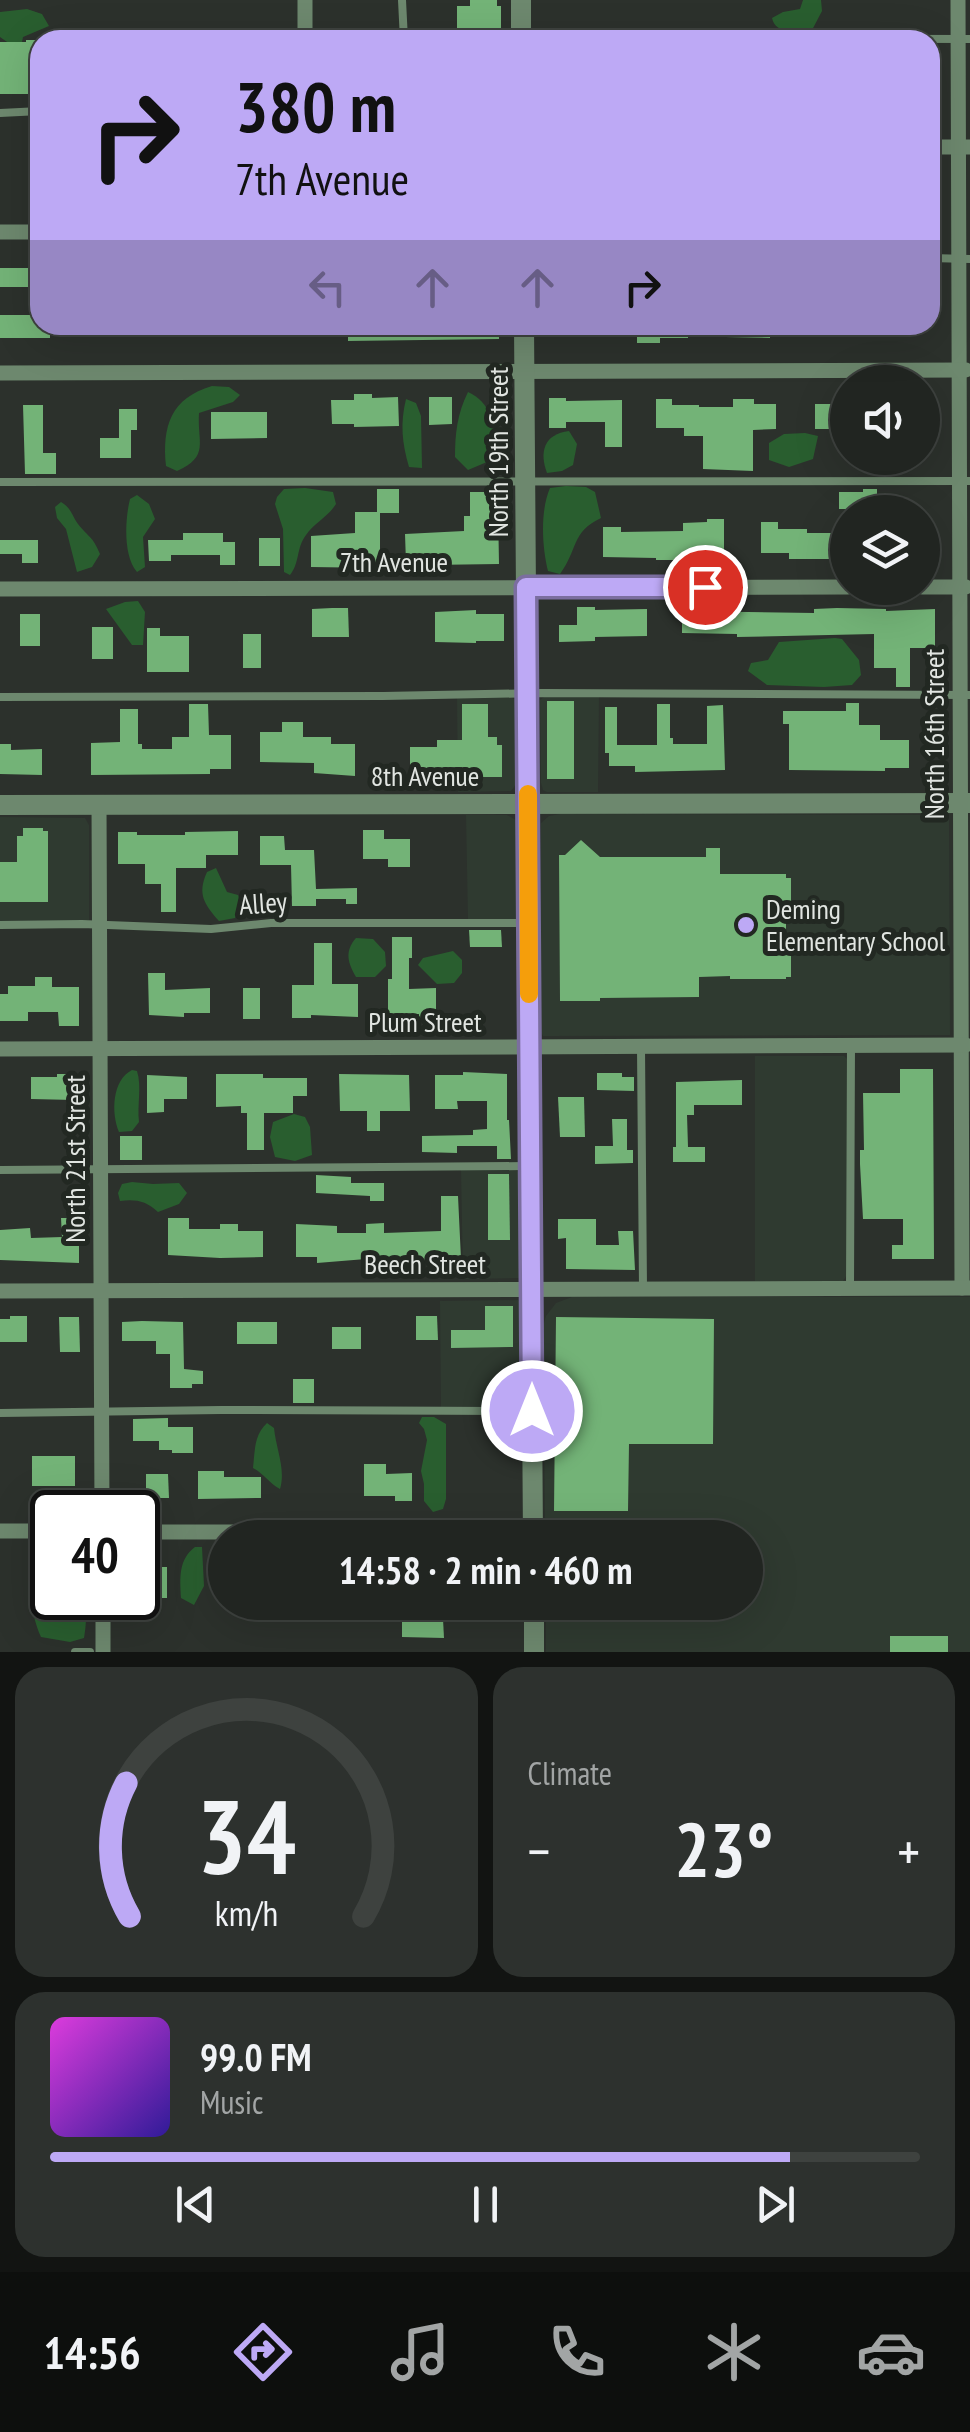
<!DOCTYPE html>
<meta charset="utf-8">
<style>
body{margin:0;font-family:"PT Sans Narrow",sans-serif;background:#2d312e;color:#f1f3f6;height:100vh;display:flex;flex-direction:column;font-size:38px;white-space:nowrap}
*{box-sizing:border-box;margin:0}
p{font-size:32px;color:#a2a5a5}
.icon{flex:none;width:55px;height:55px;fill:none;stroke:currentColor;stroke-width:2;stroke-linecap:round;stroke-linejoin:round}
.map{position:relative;height:1652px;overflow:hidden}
.side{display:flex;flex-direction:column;gap:15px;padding:15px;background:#121412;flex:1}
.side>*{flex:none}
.banner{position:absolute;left:30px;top:30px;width:910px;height:305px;border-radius:30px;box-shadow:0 10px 40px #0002,0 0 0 2px #3e423f;background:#bda9f5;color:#111;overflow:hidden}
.tools{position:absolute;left:830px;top:365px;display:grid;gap:20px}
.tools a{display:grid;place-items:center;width:110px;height:110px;border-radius:50%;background:#212521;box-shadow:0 10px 40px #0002,0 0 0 2px #3e423f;font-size:50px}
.speed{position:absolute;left:30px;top:1490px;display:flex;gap:20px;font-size:50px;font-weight:700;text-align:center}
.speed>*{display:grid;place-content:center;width:130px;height:130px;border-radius:50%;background:#212521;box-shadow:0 10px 40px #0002,0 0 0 2px #3e423f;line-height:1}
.speed .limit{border:5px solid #111;border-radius:15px;background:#fff;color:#111}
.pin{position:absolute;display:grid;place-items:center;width:85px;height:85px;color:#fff;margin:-42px;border:5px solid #fff;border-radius:50%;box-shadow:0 2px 10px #0007}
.me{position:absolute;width:110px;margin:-55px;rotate:0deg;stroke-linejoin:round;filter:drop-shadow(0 0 8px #0008)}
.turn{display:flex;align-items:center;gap:35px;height:210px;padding:0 40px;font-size:45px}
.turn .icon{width:130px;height:130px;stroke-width:2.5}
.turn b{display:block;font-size:70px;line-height:85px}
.lanes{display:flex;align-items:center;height:95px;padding:0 40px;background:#0003;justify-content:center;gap:50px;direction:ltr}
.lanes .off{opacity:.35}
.big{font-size:75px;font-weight:600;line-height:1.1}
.side .card{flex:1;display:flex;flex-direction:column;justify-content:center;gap:15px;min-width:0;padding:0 35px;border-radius:30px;background:#2d312e}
.side .dial{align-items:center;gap:0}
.dial svg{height:260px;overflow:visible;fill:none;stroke:#3e423f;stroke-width:7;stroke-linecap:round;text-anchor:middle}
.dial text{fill:#f1f3f6;stroke:none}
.song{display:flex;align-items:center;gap:30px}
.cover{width:120px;height:120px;border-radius:15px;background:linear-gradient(135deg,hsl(300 70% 55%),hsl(250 70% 35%))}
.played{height:10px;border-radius:5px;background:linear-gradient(90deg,#bda9f5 85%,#3e423f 85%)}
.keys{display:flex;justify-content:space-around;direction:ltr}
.heat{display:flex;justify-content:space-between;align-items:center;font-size:55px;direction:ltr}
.side .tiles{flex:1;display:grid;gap:15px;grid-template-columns:1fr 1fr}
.card:last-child{grid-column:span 2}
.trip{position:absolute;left:208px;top:1520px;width:555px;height:100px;border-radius:50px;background:#212521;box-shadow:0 10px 40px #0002,0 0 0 2px #3e423f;font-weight:600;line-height:100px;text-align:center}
.menu{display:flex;height:160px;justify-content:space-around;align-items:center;background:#0d0f0d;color:#a2a5a5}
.menu .icon{width:70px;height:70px}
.menu .on{color:#bda9f5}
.menu b{font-size:45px;color:#f1f3f6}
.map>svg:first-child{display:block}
.built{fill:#2f3a30}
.green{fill:#295e2f}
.building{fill:#73b377}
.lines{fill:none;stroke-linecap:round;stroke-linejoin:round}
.service{stroke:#6d886e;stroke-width:8}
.minor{stroke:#6d886e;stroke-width:15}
.tertiary{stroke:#6d886e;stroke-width:20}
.route-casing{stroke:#7b6e9f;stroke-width:25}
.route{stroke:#bda9f5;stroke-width:18}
.slow{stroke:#f59e0b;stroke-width:18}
.poi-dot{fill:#bda9f5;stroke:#222822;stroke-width:4}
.labels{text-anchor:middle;stroke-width:10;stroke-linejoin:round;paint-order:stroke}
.street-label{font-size:28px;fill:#e1e5e1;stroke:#222822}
.poi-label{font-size:28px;fill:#e1e5e1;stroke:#222822;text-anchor:start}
</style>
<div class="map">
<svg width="970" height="1652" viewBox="0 0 970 1652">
<rect width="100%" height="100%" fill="#2c312c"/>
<!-- built -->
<g class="built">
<polygon points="599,696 598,792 547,792 543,790 541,783 540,700 544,697"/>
<polygon points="457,697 511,697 516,700 518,778 517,783 511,791 458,792"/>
<polygon points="560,814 949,815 950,1035 543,1036 541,1032 541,823 549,816"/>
<polygon points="466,815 507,815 516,820 518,828 516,920 468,921"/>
<polygon points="0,817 85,818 89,825 89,920 0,923"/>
<polygon points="755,1056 844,1056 847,1059 847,1275 843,1281 755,1281"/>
<polygon points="461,1170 516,1170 520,1173 519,1278 463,1279"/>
<polygon points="572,1297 970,1297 970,1652 546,1652 546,1603 745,1602 745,1538 545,1537 543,1326 546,1316 556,1303"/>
<polygon points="518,1300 521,1304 520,1406 441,1407 440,1301"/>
</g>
<!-- green -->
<g class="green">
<path d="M803,0H821L822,11L811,32C795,30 776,35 772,18L783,12L800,9Z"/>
<polygon points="27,9 42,14 49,26 23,37 21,47 10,44 0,37 0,12"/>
<path d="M212,386L229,387L240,395L233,402L199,413C197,443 210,456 177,471L166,466C162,426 171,398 212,386Z"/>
<path d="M468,392C490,402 495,424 499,446L487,462L468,470L455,457C455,434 457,414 468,392Z"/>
<path d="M406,399L416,403L421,416L422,468L409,467C402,443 400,424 406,399Z"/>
<path d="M569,431L577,444L573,465L562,471L547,473C539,452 544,434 569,431Z"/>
<polygon points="805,433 818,436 813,459 789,467 769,460 769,443 784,434"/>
<path d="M566,486L586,487L595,492L601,518C571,532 578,550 560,574L548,571C542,547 540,511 550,488Z"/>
<path d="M305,488L333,492L336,504C328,517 314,523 306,535C296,548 300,563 290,575L284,572L283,529L275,504L277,497L284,489Z"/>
<path d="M137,495L149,504L155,519L143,537L145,567L137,572C123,556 125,519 130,499Z"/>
<path d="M61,502C72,509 71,514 78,524C89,538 92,535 100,554L92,567L77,572L66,529L57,518L55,507Z"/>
<polygon points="138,601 145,612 143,645 132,645 106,609 125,602"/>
<polygon points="835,638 842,639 859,660 861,675 852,685 824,687 767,685 748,671 751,663 768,660 779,642"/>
<path d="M216,868L227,892L238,895C242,905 240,909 235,918L219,921C204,904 197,894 207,872Z"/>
<path d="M356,938L373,939L385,952L386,966L375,977H356C348,963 344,952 356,938Z"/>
<polygon points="453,951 462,960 462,973 454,983 437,984 418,965 423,958"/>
<path d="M132,1070L137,1071C142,1087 137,1104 139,1122L132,1131L119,1132C111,1113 112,1080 132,1070Z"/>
<polygon points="294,1114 305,1117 310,1127 312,1155 295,1161 275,1157 270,1137 273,1122"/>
<path d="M132,1182L153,1184L179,1183L187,1193L179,1204L158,1212C146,1201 136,1199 120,1201L118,1193L122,1184Z"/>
<polygon points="422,1417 434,1417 446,1424 446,1499 443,1509 433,1512 424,1501 424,1484 421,1471 427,1440 424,1429 419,1423"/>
<path d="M267,1423L274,1428C276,1449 286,1469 280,1489C269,1483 264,1474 253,1468C255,1450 254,1435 267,1423Z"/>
<path d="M195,1547H202L204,1586L194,1605L181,1598C180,1578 178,1560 195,1547Z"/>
<path d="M49,1555H52V1598H82C88,1610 86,1625 84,1638L70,1642L41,1637C30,1612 24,1574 49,1555Z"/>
</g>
<!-- building -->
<g class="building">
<polygon points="470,0 497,0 497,6 501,6 501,28 457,29 457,6 470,6"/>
<polygon points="26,40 40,40 40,94 0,94 0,42 26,42"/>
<rect x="0" y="268" width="40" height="19"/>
<polygon points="0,315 40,315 40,325 50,325 50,338 0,338"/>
<polygon points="348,325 499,325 499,339 348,341"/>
<polygon points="637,325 688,325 688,338 660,338 660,343 637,343"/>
<polygon points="725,325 770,325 770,338 725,337"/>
<polygon points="354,394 372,394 372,398 398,397 399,426 354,427 354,424 332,424 331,400 354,400"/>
<polygon points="429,397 452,397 452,424 429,425"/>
<polygon points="549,398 566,398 566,401 622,400 622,447 605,447 605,422 566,422 566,428 549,428"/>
<polygon points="656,399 672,399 672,405 699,405 699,407 733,407 733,399 754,399 754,404 776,404 776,429 753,430 753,471 703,469 703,436 684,436 684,428 656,428"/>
<rect x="815" y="404" width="33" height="25"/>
<polygon points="23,405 43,405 43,453 56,453 56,474 25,474"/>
<polygon points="119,409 137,409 137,430 131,430 131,458 100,458 100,438 119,438"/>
<polygon points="211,412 267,412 267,438 211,439"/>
<polygon points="377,489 399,489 399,513 380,513 380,568 311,567 311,536 355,533 355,512 377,512"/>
<polygon points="863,489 877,489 877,495 899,495 899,511 886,511 886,509 839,509 839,492 863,492"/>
<polygon points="470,492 501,492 501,507 498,507 499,564 429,565 429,563 406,563 405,534 464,531 464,516 470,516"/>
<polygon points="707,519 724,519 724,560 656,560 656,558 603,557 603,527 621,527 621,532 683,531 683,523 707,522"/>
<polygon points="761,522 778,522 778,529 807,529 807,533 848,533 848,559 789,559 789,553 761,553"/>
<polygon points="183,533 223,533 223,542 235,542 235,565 220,565 220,555 171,555 171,561 149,561 148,540 183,540"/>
<rect x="259" y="538" width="21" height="28"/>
<polygon points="0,540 38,540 38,563 22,563 22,554 0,554"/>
<polygon points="577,607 595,607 595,610 647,609 647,636 595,637 595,641 559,642 559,625 577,625"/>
<polygon points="332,608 348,608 349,637 312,637 312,609"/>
<polygon points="837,608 886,609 886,611 935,609 935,648 910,648 910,687 896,687 896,668 874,668 874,634 737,637 737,634 682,633 682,611 814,613 814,609"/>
<polygon points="476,610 476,614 504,614 504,641 476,641 476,643 435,642 435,612"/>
<rect x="20" y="614" width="20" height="32"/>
<rect x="92" y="627" width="21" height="32"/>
<polygon points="147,628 160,628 160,636 189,636 189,672 147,672"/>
<rect x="243" y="634" width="18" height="34"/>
<rect x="547" y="701" width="27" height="78"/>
<polygon points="846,703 859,703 859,725 880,725 880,740 909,740 909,768 885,768 885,771 789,770 789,724 783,724 783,711 846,711"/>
<polygon points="189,704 208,704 209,735 231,735 231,769 210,769 210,774 91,775 91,743 120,742 120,709 138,709 138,744 142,744 142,749 172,749 172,737 189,737"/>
<polygon points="462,704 488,704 488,737 497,737 497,745 502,745 502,777 462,777 462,767 429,768 429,774 410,775 410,747 437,747 437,740 462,740"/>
<polygon points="657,704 670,704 670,738 673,738 673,744 707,744 707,706 723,705 725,770 635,772 635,766 609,766 609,753 605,753 605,707 617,707 617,745 657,745"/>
<polygon points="282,722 303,722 303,737 331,737 331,744 355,744 355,776 314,773 314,763 260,762 260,732 282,732"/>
<polygon points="0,744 11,744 11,750 42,749 42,775 0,774"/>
<polygon points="23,828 43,828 43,831 48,831 48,902 0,902 0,862 17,862 17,836 23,836"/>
<polygon points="363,830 384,830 384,839 410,839 410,867 388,867 388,859 363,859"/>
<polygon points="238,831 238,855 206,855 206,868 176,868 176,912 161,912 161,884 145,884 145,864 118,864 118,832 137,832 137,835 185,835 185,832"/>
<polygon points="260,836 284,836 285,850 314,850 316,889 357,888 357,904 346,904 346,899 316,899 316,906 292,906 291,865 260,865"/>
<polygon points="581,840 600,857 706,857 706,848 720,848 720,874 786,874 786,878 791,878 791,903 786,903 786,951 791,951 791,977 786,977 786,979 730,979 730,976 699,977 699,997 600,998 600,1001 560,1001 559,855 565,855"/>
<polygon points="469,930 501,930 502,947 470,947"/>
<polygon points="392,937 412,937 412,958 409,958 409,989 436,988 436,1018 419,1018 419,1014 388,1015 388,979 392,979"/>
<polygon points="314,943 332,943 332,984 358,984 358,1017 311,1015 311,1018 292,1018 292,985 314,985"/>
<polygon points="148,973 165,973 165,990 210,988 210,1013 184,1013 184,1017 149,1015"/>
<polygon points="35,977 52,977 52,987 79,987 79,1026 59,1026 58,1012 28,1012 28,1021 0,1021 0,994 8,994 8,986 35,986"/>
<rect x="243" y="988" width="17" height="31"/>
<polygon points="900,1069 933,1069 934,1259 892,1259 892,1245 903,1245 903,1219 863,1219 860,1164 860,1150 864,1150 863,1093 900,1093"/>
<polygon points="463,1072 507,1074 507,1120 509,1120 511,1159 497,1159 497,1146 457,1146 457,1153 422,1152 422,1136 473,1135 473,1130 487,1129 487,1101 457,1101 458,1109 435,1109 435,1075 463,1075"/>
<polygon points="597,1073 622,1073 622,1077 634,1077 634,1091 597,1090"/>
<polygon points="57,1074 74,1074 74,1100 31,1099 31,1077 57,1077"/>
<polygon points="216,1074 263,1074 263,1078 307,1078 307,1096 293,1096 293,1113 264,1113 264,1150 247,1150 247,1113 241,1113 241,1106 216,1107"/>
<polygon points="339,1074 409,1075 410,1111 380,1111 380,1131 367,1131 367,1111 340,1111"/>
<polygon points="147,1075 187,1077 187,1099 164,1099 164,1112 147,1113"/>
<polygon points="742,1080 742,1105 694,1105 694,1115 687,1115 688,1147 705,1147 705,1162 673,1162 673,1147 676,1147 676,1082"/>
<polygon points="558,1097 584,1097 585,1137 560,1137"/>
<polygon points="612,1119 627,1119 627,1150 633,1150 633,1163 595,1164 595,1146 613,1146"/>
<rect x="120" y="1136" width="22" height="24"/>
<polygon points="488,1174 509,1174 510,1240 488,1240"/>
<polygon points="316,1175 351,1177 351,1183 384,1183 384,1201 370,1201 370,1196 316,1193"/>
<polygon points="441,1196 458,1196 461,1259 413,1261 413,1264 366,1261 366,1259 317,1263 317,1257 296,1257 296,1224 337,1226 337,1233 366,1233 366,1224 384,1223 384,1233 441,1231"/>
<polygon points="61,1218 79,1218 79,1263 0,1260 0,1230 30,1228 31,1238 62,1237"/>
<polygon points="168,1218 189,1218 189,1229 220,1229 220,1224 238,1224 238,1231 263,1231 263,1257 220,1258 168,1255"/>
<polygon points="558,1219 596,1219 596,1245 619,1245 618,1231 633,1231 635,1270 566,1269 566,1238 558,1239"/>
<polygon points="485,1306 513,1306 513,1347 451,1348 451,1330 485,1330"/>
<polygon points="10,1316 27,1316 27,1342 0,1342 0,1319 10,1319"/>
<polygon points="416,1316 437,1316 438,1340 416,1340"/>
<polygon points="59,1317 79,1317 80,1352 60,1352"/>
<polygon points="556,1317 714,1319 713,1444 629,1444 628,1511 554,1511"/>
<polygon points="142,1321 183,1322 184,1369 203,1371 203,1384 192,1384 192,1388 170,1388 170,1354 156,1354 156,1341 122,1341 122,1322"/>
<rect x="237" y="1322" width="40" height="22"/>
<rect x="332" y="1327" width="29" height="22"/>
<rect x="293" y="1379" width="21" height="24"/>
<polygon points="168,1418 168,1427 193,1427 193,1453 172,1453 172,1450 159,1450 159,1441 133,1441 133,1419"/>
<rect x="32" y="1456" width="43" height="30"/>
<polygon points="364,1464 386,1464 386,1474 412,1473 412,1501 395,1501 395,1496 364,1496"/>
<polygon points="198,1471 224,1471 224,1477 261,1477 261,1498 198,1499"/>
<polygon points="146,1474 168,1474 169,1498 146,1498"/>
<rect x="151" y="1567" width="16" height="31"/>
<polygon points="421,1619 443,1619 444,1638 402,1637 402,1620"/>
<rect x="890" y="1636" width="58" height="16"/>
</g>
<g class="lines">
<!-- service -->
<g class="service">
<polyline points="402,0 404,40"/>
<polyline points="521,38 970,39"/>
<polyline points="0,113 40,111"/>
<polyline points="930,258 970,259"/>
<polyline points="0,482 970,481"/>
<polyline points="0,697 383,696 542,693 970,695"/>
<polyline points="0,925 82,924 211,929 271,923 525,923"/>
<polyline points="641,1048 643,1288"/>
<polyline points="0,1170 526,1166"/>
<polyline points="850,1288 851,1045"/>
<polyline points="0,1413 221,1410 528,1411"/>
<polyline points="75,1652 90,1652"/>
</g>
<!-- minor -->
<g class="minor">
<polyline points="305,0 305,40"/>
<polyline points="958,0 962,1288"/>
<polyline points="930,147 970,147"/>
<polyline points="0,232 40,232"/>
<polyline points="0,373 966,370"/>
<polyline points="922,587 966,587"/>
<polyline points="0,589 848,587"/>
<polyline points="99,805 102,1512"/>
<polyline points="0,1049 966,1045"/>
<polyline points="0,1291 970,1288"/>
<polyline points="0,1531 52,1531"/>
<polyline points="138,1532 533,1532"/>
<polyline points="103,1598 103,1652"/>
</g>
<!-- tertiary -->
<g class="tertiary">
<polyline points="521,0 521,40"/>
<polyline points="524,325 533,1538"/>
<polyline points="0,805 970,803"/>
<polyline points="534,1602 534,1652"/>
</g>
</g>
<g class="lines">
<defs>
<polyline id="route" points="532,1411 526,587 705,587"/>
</defs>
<!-- route casing -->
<use href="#route" class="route-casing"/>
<!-- route -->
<use href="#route" class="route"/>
<!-- slow -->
<polyline class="slow" points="528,794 529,994"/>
</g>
<!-- markers -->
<circle class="poi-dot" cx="746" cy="925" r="10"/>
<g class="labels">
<!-- street labels -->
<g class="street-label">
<text transform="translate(498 452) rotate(-90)" y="10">North 19th Street</text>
<text x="394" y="572">7th Avenue</text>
<text transform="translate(934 734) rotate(-90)" y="10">North 16th Street</text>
<text x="425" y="786">8th Avenue</text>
<text transform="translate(263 903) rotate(-4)" y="10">Alley</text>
<text x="425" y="1032">Plum Street</text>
<text transform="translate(75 1159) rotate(-90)" y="10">North 21st Street</text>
<text x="425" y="1274">Beech Street</text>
</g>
<!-- poi labels -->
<g class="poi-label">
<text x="766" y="919">Deming<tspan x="766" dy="32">Elementary School</tspan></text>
</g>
</g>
</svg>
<div class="tools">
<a><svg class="icon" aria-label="sound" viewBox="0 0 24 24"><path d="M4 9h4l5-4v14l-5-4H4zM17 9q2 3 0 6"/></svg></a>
<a><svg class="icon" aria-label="layers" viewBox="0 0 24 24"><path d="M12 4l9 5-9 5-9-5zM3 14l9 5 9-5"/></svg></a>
</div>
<div class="speed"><div class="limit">40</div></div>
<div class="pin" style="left:705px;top:587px;background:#d93025"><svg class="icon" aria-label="arrive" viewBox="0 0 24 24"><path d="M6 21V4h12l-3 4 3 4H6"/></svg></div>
<svg class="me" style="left:532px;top:1411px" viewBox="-20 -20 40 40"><circle r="17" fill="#bda9f5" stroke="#fff" stroke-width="3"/><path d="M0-11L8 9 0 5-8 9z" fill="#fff"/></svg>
<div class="trip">14:58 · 2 min · 460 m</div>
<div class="banner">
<div class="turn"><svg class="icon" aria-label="right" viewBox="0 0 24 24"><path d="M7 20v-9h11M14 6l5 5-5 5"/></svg><div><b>380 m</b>7th Avenue</div></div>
<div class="lanes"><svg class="icon off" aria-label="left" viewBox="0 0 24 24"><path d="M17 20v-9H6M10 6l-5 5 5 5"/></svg><svg class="icon off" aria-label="ahead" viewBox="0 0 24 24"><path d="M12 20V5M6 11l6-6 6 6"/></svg><svg class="icon off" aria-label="ahead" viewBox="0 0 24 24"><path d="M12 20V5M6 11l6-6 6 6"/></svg><svg class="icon" aria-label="right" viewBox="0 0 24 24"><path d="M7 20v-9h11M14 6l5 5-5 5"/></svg></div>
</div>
</div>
<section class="side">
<div class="tiles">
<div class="card dial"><svg viewBox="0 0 100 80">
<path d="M14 69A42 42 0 1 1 86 69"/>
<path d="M14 69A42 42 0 0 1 13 28" stroke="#bda9f5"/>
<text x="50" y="56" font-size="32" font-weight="700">34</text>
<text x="50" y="72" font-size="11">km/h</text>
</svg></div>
<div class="card"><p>Climate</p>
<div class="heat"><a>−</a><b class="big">23°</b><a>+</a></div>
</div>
<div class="card">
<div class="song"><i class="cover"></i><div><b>99.0 FM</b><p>Music</p></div></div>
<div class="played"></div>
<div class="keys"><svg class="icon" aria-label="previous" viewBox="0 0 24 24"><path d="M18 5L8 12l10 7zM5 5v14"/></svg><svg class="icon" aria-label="pause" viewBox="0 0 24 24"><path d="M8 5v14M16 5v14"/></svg><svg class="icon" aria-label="next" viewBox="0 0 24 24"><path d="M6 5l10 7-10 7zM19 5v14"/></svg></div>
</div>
</div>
</section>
<nav class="menu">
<b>14:56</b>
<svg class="icon on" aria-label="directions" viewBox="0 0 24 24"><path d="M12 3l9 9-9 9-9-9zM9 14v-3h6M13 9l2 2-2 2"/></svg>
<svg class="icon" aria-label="music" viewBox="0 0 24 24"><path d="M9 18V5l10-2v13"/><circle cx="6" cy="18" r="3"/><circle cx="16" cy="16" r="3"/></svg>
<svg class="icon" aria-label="phone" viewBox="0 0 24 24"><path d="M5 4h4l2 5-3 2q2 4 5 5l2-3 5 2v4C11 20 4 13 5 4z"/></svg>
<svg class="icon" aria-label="climate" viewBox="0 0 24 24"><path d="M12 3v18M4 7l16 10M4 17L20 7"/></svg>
<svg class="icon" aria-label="car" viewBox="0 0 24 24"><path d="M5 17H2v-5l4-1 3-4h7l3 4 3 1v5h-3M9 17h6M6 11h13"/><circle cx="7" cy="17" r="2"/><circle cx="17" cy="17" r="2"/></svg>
</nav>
